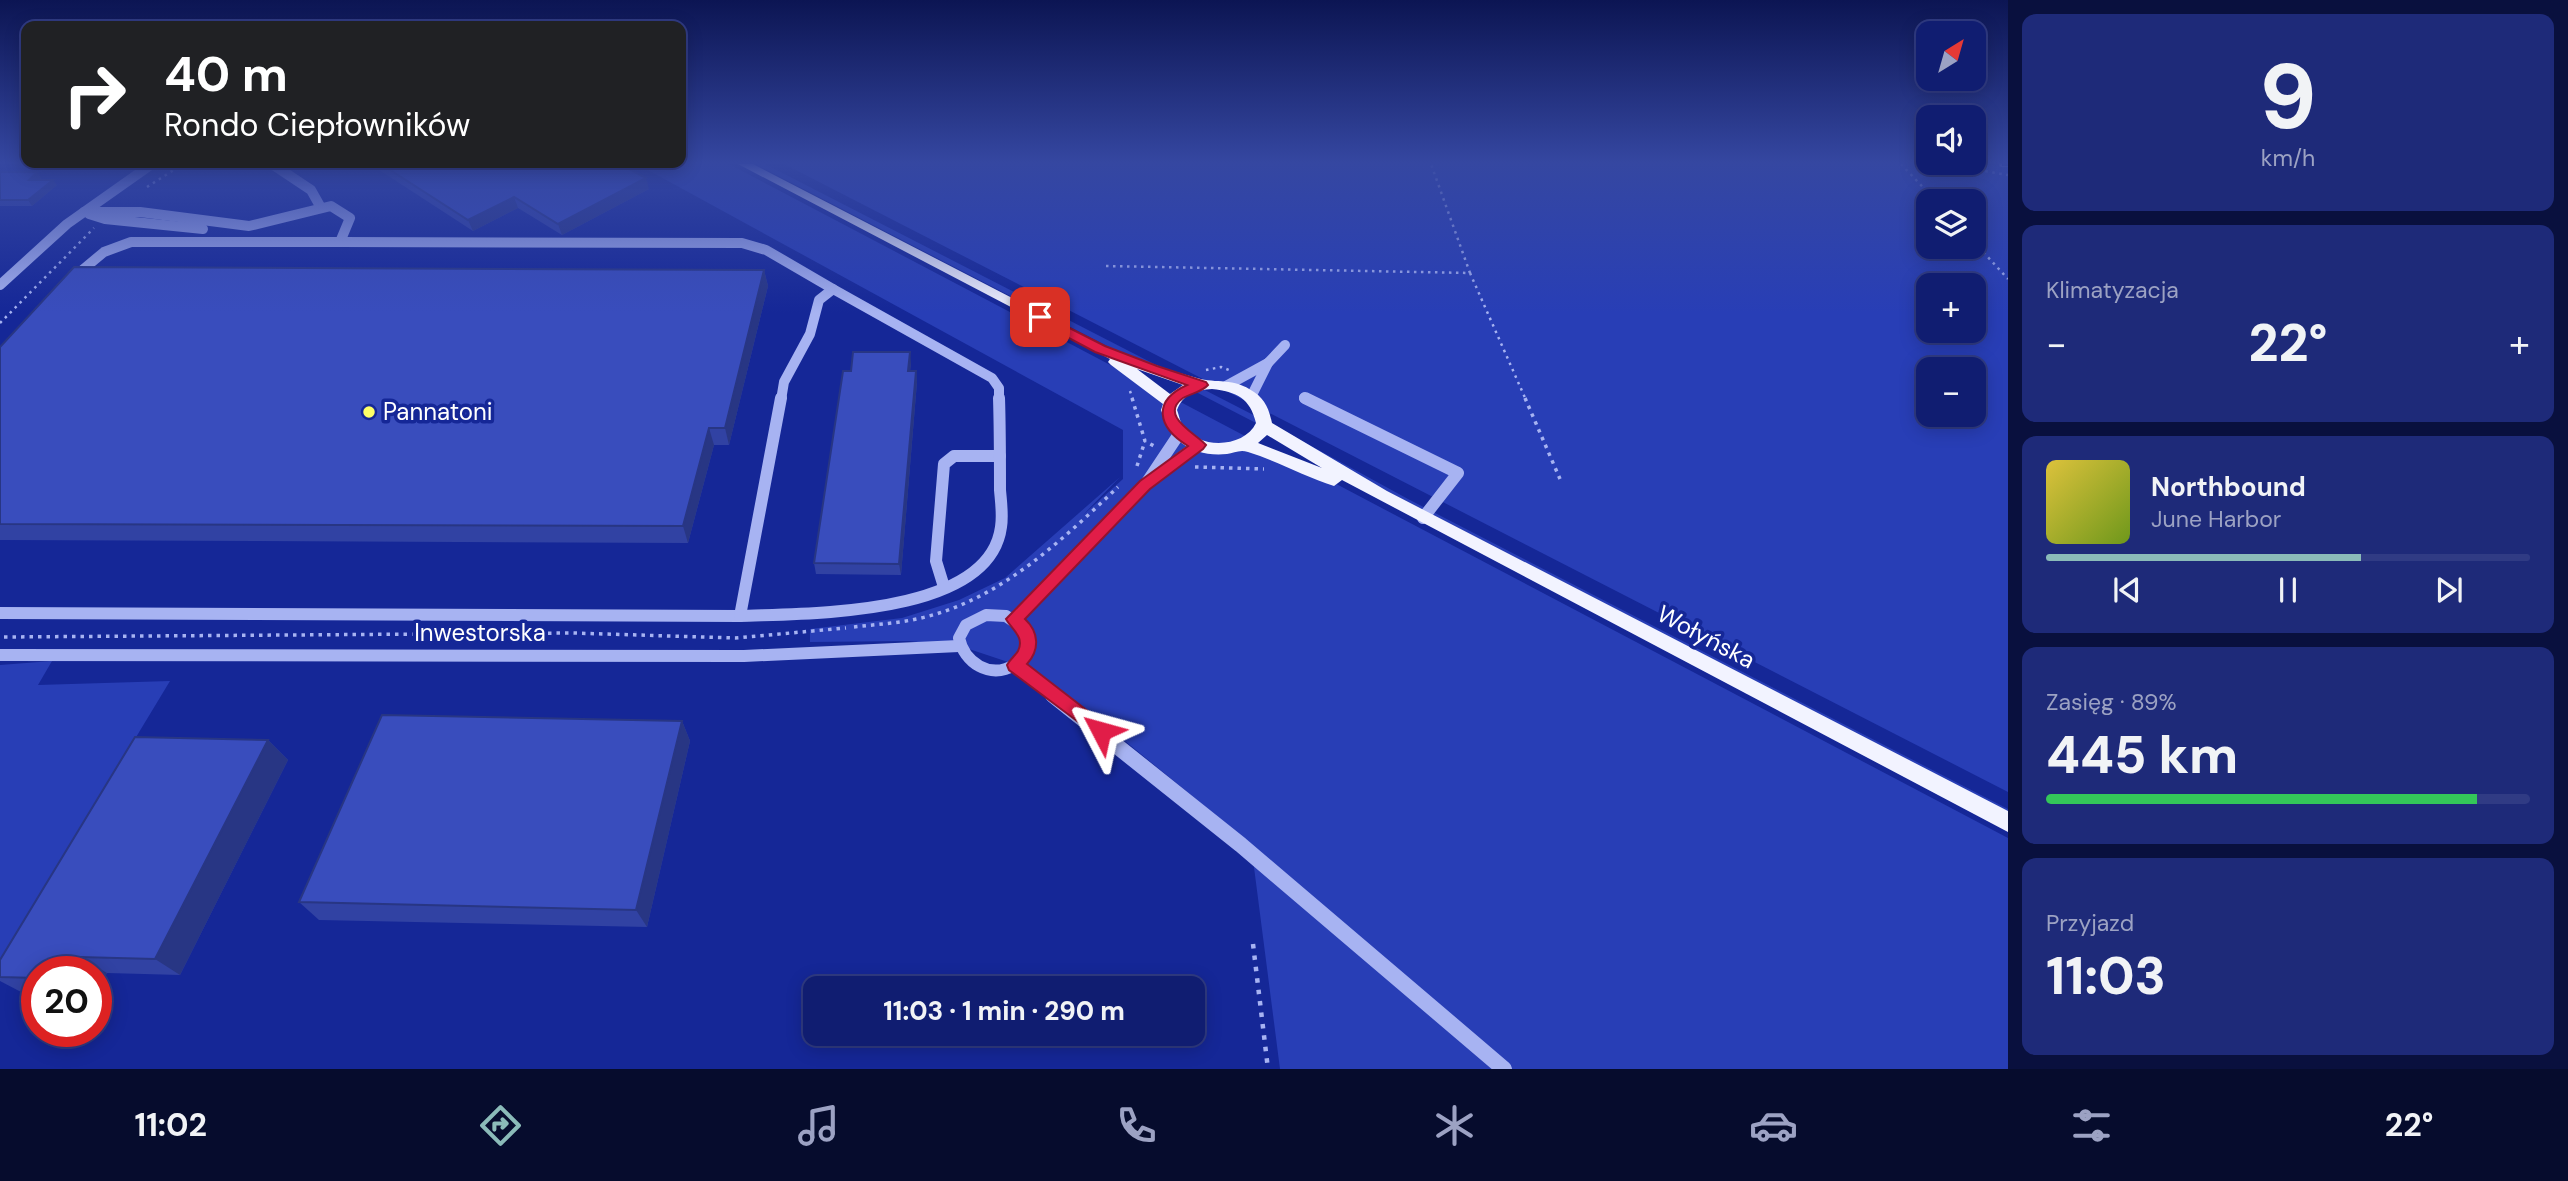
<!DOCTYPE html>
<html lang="pl">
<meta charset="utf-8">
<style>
body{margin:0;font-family:"DM Sans",sans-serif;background:#1e2a79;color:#f1f3f6;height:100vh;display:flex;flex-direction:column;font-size:26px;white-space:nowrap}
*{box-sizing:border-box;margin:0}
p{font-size:23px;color:#9ca2c3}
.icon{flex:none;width:38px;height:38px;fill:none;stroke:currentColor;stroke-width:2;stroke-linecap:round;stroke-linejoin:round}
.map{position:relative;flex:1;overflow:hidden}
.details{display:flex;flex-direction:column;gap:14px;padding:14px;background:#09103e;width:560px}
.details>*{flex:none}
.banner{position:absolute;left:21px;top:21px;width:665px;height:147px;border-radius:14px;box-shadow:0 4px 18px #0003,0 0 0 2px #303b84;background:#202124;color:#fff;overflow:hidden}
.needle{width:46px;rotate:37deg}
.fabs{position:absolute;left:1916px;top:21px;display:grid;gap:14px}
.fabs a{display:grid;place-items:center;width:70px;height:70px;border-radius:14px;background:#101d71;box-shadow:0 4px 18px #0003,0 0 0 2px #303b84;font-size:35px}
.speed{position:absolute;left:21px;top:956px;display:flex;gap:14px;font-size:35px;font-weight:700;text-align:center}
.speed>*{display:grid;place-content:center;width:91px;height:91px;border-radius:50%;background:#101d71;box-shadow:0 4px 18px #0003,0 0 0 2px #303b84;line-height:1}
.speed .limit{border:10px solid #d22;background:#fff;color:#111}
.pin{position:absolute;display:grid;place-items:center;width:60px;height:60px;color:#fff;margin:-30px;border-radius:14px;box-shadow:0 4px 10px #0006}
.me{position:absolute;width:77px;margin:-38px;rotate:309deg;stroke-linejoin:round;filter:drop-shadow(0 0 5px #0008)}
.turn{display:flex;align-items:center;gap:24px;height:147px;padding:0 28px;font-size:32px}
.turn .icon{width:91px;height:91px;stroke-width:2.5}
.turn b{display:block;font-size:49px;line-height:60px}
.big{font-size:52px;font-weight:800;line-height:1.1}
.details .card{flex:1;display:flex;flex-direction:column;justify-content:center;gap:10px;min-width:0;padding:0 24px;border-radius:14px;background:#1e2a79}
.details .dial{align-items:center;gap:0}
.dial b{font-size:91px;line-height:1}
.song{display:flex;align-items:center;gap:21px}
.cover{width:84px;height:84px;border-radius:10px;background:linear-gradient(135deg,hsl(50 70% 55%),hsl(80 70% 35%))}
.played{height:7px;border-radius:4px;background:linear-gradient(90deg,#8bbbb9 65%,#303b84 65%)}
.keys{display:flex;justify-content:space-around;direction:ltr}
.heat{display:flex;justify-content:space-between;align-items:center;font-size:38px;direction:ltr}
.charge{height:10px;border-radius:5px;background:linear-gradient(90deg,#34c759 89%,#303b84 0)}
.trip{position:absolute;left:803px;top:976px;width:402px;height:70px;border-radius:14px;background:#101d71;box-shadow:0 4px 18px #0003,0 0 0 2px #303b84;font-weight:800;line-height:70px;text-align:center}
.menu{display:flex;height:112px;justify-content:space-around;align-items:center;background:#060c2d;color:#9ca2c3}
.menu .icon{width:49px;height:49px}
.menu .on{color:#8bbbb9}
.menu b{font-size:32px;color:#f1f3f6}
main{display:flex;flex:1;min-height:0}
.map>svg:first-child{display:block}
.green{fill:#283eb6;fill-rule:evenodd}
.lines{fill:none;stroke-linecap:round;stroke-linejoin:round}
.path-far2{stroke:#a7b3f2;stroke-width:2.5;stroke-dasharray:2.5 4.5;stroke-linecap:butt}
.path-far1{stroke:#a7b3f2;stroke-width:3.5;stroke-dasharray:3.5 5;stroke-linecap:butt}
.path{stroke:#a7b3f2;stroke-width:4.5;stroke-dasharray:4.5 7;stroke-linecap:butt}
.minor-far2{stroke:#a7b3f2;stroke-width:10}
.minor-far1{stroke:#a7b3f2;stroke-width:12}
.minor{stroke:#a7b3f2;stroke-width:16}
.major{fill:#f2f3ff;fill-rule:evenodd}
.rail-casing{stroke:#fff;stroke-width:6}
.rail{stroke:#152797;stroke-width:4.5;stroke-dasharray:12;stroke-linecap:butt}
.wall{fill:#3142a3}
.shaded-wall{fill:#283684}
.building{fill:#394dbd;stroke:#283684;stroke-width:2}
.route{fill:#e11d48;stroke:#92132f;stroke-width:2}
.poi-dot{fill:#feff68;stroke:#152797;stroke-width:2.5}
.labels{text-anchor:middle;stroke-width:7;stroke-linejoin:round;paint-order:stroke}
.poi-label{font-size:24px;fill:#fff;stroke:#152797;text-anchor:start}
.street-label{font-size:24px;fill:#fff;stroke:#152797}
</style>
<main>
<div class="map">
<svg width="2008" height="1069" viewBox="0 0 2008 1069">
<rect width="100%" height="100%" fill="#152797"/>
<!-- green -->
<g class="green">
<polygon points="637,164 729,164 2008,838 2008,1069 1280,1069 1251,844 1076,701 1011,663 963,647 909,641 810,642 810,629 902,618 959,600 1005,578 1120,477 1083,515 1123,479 1123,430"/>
<polygon points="755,164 765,164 1269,423 1256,423"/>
<path d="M784,164H1983L2008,167V792ZM1928,201H1974V247H1928ZM1928,285H1974V331H1928ZM1928,369H1974V415H1928Z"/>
<polygon points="1282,430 1408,499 2008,809 2008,812 1288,440"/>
<polygon points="52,661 38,685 170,681 0,962 0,665"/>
</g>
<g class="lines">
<!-- path-far2 -->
<g class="path-far2">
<polyline points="1901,164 1936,201"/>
<polyline points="1944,164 2008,175"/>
<polyline points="147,187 183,164"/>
<polyline points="1974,242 2008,279"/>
<polyline points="1106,266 1470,273 1431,164"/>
<polyline points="1470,273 1526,400"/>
<polyline points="0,323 94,228"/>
<polyline points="1206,370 1221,367 1229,370"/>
<polyline points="1130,391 1133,400"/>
</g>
<!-- path-far1 -->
<g class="path-far1">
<polyline points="1132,398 1145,441 1154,446"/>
<polyline points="1525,398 1560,479"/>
<polyline points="1137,466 1145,441"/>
<polyline points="1195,467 1264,469"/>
<path d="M854,627C879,624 904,623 929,616C1004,596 1063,539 1118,487"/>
<polyline points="4,637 573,633 735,638 846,628"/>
</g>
<!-- path -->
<polyline class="path" points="1253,944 1268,1069"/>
<!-- minor-far2 -->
<g class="minor-far2">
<polyline points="272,164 311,190 320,206"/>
<polyline points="89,214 105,219 203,229"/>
<polyline points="340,242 742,243 766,250 833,289 819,300 810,334 784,382 781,400"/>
<polyline points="74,277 104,252 131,242 340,242 350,218 331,206 249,226 140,212 84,212"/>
<polyline points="0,285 67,224 152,164"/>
<polyline points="833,289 992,378 999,388 999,400"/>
<polyline points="1226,386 1268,363"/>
<polyline points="1251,397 1268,363 1285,345"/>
<polyline points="1304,398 1308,400"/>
</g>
<!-- minor-far1 -->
<g class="minor-far1">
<polyline points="1305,398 1458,473 1423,518"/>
<polyline points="1147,482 1179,434"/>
<polyline points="944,587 936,561 944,464 954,456 1000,456"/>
<path d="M0,613L740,616C806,613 989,617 1001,527C1003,515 1001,502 1000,490C1000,459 1000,429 999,398"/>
<path d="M986,615L1006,616L1025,629L1028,648C1024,654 1020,662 1014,665C990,680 964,662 959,638L966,625Z"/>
<polyline points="740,616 781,398"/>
<polyline points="1014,619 1145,485 1198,445"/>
<polyline points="0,655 744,656 959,646"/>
<polyline points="1015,665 1055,697"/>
</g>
<!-- minor -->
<polyline class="minor" points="1053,695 1241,845 1504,1069"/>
<!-- major -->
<path class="major" d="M738,164H753L1105,346C1136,358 1166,370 1197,378C1217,384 1233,377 1254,392C1266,400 1269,410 1272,423L1387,491L2008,811V832L1342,480L1334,486C1305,477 1277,461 1248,452C1240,449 1234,453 1227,454C1192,457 1171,442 1161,410L1163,404L1111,365L1108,362L1110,359ZM1137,369L1183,385L1170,394ZM1212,389C1237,392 1250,398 1256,423C1244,448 1199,450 1183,426C1180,422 1179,415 1177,410C1183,394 1196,390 1212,389ZM1267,435L1322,468L1258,443Z"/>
<defs>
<polyline id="rail" points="2002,164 2008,164"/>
</defs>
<!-- rail casing -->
<use href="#rail" class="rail-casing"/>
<!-- rail -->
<use href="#rail" class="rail"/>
</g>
<!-- wall -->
<g class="wall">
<polygon points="370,164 620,164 649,189 562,235 518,208 473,231"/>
<polygon points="0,172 41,178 39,180 57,185 32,206 0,206"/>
<polygon points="764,270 768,286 729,445 714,445 688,543 0,540 0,347"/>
<polygon points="911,363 910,371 916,371 917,382 901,575 816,574 814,563 851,371"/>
<polygon points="682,721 690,741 647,927 319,920 299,902"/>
<polygon points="268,740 288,760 180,975 107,973 96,992 96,971 37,971 37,993 21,992 0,981 0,960"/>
</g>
<!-- shaded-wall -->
<g class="shaded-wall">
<polygon points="37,172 41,178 33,185 29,180"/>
<polygon points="646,178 649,189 562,235 558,224"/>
<polygon points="53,180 57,185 32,206 28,200"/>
<polygon points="514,197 518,208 473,231 468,220"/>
<polygon points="764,270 768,286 729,445 725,428"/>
<polygon points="910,352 911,363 909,383 908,371"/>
<polygon points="916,371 917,382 901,575 899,564"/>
<polygon points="709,428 714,445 688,543 683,526"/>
<polygon points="682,721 690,741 647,927 636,910"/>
<polygon points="268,740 288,760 180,975 155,959"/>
<polygon points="79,957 107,973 96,992 96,971 71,971"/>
</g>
<!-- building -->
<g class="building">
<polygon points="381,164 620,164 646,178 558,224 514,197 468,220"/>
<polygon points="0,172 37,172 29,180 53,180 28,200 0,200"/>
<polygon points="74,267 764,270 725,428 709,428 683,526 0,524 0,347"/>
<polygon points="853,352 910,352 908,371 916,371 899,564 814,563 843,371 851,371"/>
<polygon points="382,715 682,721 636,910 299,902"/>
<polygon points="135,737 268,740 155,959 79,957 71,971 37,971 37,978 0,977 0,960"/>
</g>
<!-- sky -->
<linearGradient id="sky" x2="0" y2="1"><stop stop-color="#0c1553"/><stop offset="0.52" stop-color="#3547a1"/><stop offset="1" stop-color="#3547a1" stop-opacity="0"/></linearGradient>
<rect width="2008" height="313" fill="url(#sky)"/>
<!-- route -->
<path class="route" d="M1040,313L1105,346L1157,366L1206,382L1208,385C1202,392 1192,393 1183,398C1158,416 1197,434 1206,445L1203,449L1150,489L1025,619C1039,632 1040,650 1027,664L1107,726L1110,731L1107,737L1101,739L1009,670L1007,665C1010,659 1015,656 1018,651C1025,637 1012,630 1006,619L1140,481L1188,446C1157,427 1152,401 1187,385L1095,352L1035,320L1033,317Z"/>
<!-- markers -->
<circle class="poi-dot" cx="369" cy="412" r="7"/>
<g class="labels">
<!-- poi labels -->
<g class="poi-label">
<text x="383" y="420">Pannatoni</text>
</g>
<!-- street labels -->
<g class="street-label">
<text x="480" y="641">Inwestorska</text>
<text transform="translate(1706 637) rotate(28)" y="8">Wołyńska</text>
</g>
</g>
</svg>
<div class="fabs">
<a><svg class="needle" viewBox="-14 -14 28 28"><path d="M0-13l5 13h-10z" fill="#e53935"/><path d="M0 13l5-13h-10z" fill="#9ca2c3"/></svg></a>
<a><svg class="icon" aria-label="sound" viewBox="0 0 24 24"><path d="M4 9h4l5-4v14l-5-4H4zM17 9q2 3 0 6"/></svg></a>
<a><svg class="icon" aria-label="layers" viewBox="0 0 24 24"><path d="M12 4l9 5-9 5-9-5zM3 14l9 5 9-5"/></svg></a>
<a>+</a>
<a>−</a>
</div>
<div class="speed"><div class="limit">20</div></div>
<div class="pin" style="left:1040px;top:317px;background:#d93025"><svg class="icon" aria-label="arrive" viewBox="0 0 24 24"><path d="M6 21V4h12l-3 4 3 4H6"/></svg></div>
<svg class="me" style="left:1101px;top:731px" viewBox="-20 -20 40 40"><path d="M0-17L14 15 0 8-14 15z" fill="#e11d48" stroke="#fff" stroke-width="4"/></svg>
<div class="trip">11:03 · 1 min · 290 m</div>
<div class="banner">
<div class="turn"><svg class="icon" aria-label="right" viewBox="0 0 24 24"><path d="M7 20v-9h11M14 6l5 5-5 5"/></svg><div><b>40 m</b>Rondo Ciepłowników</div></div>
</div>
</div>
<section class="details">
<div class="card dial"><b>9</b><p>km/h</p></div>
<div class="card"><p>Klimatyzacja</p>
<div class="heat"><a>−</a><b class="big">22°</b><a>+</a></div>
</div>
<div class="card">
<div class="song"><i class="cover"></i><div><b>Northbound</b><p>June Harbor</p></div></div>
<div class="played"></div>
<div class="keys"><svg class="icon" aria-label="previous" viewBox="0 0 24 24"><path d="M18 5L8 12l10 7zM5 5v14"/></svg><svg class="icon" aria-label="pause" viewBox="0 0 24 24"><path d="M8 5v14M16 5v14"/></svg><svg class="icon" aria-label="next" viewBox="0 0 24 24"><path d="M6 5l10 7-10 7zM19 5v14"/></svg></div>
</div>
<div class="card"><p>Zasięg · 89%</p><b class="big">445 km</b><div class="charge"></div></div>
<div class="card"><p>Przyjazd</p><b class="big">11:03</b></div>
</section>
</main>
<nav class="menu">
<b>11:02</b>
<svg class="icon on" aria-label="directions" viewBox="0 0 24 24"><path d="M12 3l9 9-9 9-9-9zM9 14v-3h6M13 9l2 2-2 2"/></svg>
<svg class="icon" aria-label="music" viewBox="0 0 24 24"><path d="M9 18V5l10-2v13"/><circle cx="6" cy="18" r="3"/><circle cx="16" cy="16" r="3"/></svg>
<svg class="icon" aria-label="phone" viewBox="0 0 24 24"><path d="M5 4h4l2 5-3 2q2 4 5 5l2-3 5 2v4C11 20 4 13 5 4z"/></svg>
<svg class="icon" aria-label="climate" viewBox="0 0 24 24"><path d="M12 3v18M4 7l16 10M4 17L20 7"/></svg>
<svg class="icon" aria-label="car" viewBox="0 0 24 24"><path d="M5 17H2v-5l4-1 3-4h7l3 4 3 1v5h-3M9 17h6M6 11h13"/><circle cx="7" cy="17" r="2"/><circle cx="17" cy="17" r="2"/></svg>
<svg class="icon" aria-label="filters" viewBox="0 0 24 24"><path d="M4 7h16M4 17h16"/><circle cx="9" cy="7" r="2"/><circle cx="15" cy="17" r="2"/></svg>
<b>22°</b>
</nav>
